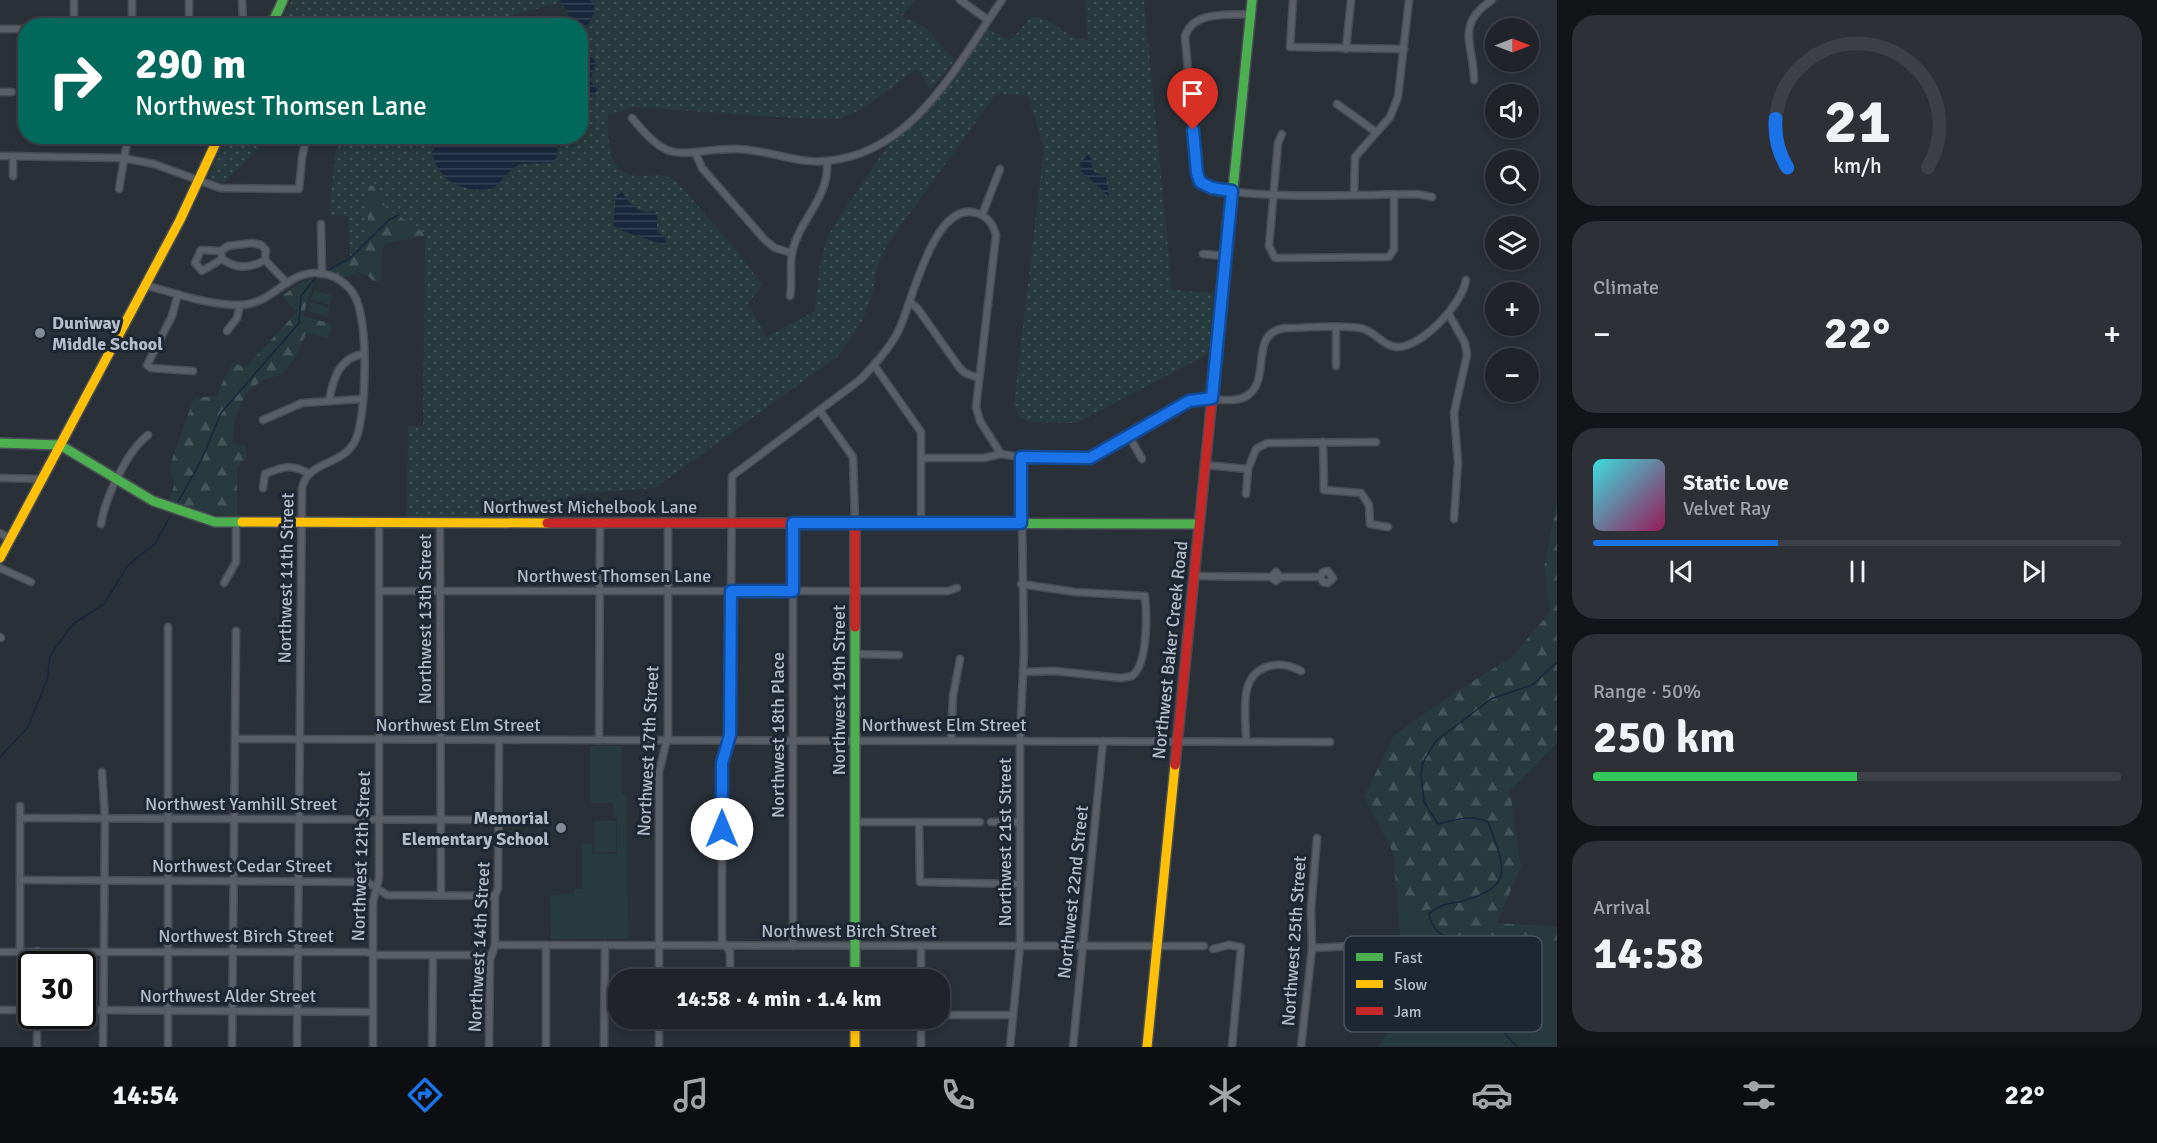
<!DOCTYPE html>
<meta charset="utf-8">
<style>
body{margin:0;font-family:Signika,sans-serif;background:#2d3036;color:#f1f3f6;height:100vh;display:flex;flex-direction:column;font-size:22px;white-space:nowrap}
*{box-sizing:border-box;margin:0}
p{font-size:20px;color:#a2a4a8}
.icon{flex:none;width:33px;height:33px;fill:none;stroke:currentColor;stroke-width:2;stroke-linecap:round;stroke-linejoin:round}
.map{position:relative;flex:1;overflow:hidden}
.details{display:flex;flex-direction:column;gap:15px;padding:15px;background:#121417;width:600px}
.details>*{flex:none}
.banner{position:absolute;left:18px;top:18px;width:570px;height:126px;border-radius:24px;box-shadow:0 3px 9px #0003,0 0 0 2px #3d4147;background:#00695c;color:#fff;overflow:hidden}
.needle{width:39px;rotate:90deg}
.fabs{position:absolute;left:1485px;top:18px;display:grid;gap:12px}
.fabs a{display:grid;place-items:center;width:54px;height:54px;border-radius:50%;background:#20242a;box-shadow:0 3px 9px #0003,0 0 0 2px #3d4147;font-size:30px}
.speed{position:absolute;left:18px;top:951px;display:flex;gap:12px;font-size:30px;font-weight:700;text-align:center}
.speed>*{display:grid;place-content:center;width:78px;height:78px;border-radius:50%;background:#20242a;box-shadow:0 3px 9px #0003,0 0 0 2px #3d4147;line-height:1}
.speed .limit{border:3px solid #111;border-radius:9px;background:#fff;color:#111}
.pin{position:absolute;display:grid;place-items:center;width:51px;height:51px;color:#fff;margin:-62px -26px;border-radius:50% 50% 50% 0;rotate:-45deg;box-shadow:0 0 6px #0007}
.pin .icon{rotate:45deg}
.me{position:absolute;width:66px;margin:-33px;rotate:0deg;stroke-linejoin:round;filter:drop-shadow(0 0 4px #0008)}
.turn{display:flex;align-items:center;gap:21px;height:126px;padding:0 18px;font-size:27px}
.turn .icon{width:78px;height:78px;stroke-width:2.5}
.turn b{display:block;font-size:42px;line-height:51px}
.big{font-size:45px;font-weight:800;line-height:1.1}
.details .widget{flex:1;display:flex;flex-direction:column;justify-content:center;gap:9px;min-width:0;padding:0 21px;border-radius:24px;background:#2d3036}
.details .dial{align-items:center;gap:0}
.dial svg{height:156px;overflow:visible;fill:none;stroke:#3d4147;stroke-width:7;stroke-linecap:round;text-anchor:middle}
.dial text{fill:#f1f3f6;stroke:none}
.song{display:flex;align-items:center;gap:18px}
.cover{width:72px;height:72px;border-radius:9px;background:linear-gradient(135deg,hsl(180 70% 55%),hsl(330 70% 35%))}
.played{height:6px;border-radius:3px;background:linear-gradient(90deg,#1a73e8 35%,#3d4147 35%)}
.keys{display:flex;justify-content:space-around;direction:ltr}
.heat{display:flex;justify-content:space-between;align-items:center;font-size:33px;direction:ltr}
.charge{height:9px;border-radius:4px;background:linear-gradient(90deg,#34c759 50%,#3d4147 0)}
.trip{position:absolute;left:608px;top:969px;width:342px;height:60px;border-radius:24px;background:#20242a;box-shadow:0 3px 9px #0003,0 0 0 2px #3d4147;font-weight:800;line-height:60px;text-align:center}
.dock{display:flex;height:96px;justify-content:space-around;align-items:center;background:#0d0e11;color:#a2a4a8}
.dock .icon{width:42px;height:42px}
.dock .selected{color:#1a73e8}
.dock b{font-size:27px;color:#f1f3f6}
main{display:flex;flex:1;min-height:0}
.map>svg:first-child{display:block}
.grass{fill:url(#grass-dots)}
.forest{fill:url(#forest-firs)}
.park{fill:#273a3e}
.water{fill:url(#water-rules)}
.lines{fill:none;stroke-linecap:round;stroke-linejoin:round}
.stream{stroke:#19273c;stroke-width:1.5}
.street-casing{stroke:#484c55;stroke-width:9}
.fast-casing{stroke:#484c55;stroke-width:12}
.slow-casing{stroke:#484c55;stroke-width:12}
.jam-casing{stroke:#484c55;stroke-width:12}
.street{stroke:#5a5e66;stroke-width:6}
.fast{stroke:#4caf50;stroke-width:9}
.slow{stroke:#ffc107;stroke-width:9}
.jam{stroke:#c62828;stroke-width:9}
.route-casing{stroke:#114b97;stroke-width:15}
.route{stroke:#1a73e8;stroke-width:10}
.poi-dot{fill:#848b96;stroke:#1d2633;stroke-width:2}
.labels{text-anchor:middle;stroke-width:6;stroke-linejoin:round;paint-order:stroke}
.poi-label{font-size:18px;font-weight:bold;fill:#b4bcc9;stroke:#1d2633;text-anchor:start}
.street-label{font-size:18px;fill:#b4bcc9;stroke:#1d2633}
.key{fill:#1d2633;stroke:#4a5360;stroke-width:1.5}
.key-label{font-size:16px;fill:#b4bcc9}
</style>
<main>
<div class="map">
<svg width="1557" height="1047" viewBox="0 0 1557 1047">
<defs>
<pattern id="grass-dots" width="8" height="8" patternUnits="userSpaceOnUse" patternTransform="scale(1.5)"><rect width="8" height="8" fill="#273a3e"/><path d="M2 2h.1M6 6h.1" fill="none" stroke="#445559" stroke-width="1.8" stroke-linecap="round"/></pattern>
<pattern id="forest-firs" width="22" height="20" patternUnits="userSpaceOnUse" patternTransform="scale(1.5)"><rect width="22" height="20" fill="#273a3e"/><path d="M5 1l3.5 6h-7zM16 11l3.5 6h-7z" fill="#445559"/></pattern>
<pattern id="water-rules" width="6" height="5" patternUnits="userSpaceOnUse" patternTransform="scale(1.5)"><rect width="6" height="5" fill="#19273c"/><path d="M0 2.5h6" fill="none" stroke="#384457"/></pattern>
</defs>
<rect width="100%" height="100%" fill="#2a3038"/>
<!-- grass -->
<g class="grass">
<path d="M292,0H915L902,16L926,28L955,60L931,90L917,69L862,109L840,119H808L634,107L608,115C608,138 605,173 637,176C653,177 657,172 674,179L734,247L762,285L748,303L766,337L815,311L820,264L828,235L888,145L914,125L987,29L1010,41L1031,17C1055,15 1064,40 1088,40L1085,0H1144L1172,290L1214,293L1208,354L1076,423L1031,422L1020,418L1014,404L1044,148L1028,95L996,94L888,243L879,261L872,294L862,321L838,356L655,488L578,494L550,502V517H407L408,426H423L425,236L418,227L385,209L378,186H369L367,238L350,257L348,216L329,215L335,154L344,137H397L413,147L434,143L438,137L580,136V26L567,25L568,12L559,3L474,25L279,26Z"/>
<polygon points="226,137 270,137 225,182 212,180 209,176"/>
</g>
<!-- forest -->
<g class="forest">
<polygon points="378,185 386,209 418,227 425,236 386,243 383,247 381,281 373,281 368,276 358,272 345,278 328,269 350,257 367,238 369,186"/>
<path d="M314,279L303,316L332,324L328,338L306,333L297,355L282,375C244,380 235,410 232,443L245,445L247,457L237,467V517L201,512L169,501L175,483L169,468L194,398L216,396L232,363L246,367L297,312L282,296L298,284Z"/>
<polygon points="1557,499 1557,743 1510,791 1521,866 1497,923 1557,927 1557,1047 1408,1010 1411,982 1394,970 1393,958 1401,945 1393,852 1364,797 1394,735 1451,695 1512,657 1550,612 1544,568"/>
</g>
<!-- park -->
<g class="park">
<polygon points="314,290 333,296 330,305 311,299"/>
<polygon points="311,302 330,308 327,317 308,311"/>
<polygon points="590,746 622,746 622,793 627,796 628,939 551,939 550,895 574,894 575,889 582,889 582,844 592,844 592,854 617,854 617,818 613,817 613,803 590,803"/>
<polygon points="594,821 616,821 616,852 594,853"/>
<polygon points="1431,909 1445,942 1557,941 1557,1047 1378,1047 1409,999 1389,957 1409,914"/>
</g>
<!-- water -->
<g class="water">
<polygon points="559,0 590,0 594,4 594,14 582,35 586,52 596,62 590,81 598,90 581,106 580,26 567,25 568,12"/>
<path d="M438,136L545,137L558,148L556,159L552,163L520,164L511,170L494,188C466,194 439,183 432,153Z"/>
<path d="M1088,154C1097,166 1084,171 1106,176L1109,197L1081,171L1080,163Z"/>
<path d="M622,192C631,205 638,215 654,211L657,215V230L665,238L667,246C653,240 622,233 613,225L616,196Z"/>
</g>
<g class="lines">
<!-- stream -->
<g class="stream">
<polyline points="328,270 349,259 389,220 399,215"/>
<polyline points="176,506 201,461 221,413 299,323 301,296 316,277"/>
<polyline points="0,757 28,727 47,680 50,657 56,647 73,624 104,604 128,565 155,544 171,515"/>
<path d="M1517,1047C1510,1039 1501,1030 1497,1020C1487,999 1489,973 1473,954C1459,938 1433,940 1429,914C1438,905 1447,904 1459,902C1516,887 1505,868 1488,822C1473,814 1454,820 1438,824L1424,802L1421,774L1423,762L1436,741L1491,699L1532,685L1557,662"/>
</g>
<defs>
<g id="street">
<polyline points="74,0 74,26"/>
<polyline points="132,0 132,26"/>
<polyline points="189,0 189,26"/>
<polyline points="242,0 243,26"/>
<polyline points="960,0 988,20"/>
<polyline points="1293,0 1290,47 1404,49"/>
<path d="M1250,14C1227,16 1194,10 1185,36L1197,173L1200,182C1223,202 1380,194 1417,194L1432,197"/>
<polyline points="0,29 26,29"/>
<polyline points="1346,49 1351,0"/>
<path d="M1474,80C1474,45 1454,25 1492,0"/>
<polyline points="0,92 12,92"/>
<polyline points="1337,104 1376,132"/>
<path d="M632,118C673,169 679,149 736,149C767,149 795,164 826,161C914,154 957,64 1002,0"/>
<polyline points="1282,134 1278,143 1269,246 1275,258 1389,257 1394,249 1394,194"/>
<polyline points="696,154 702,168 765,240 775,248 792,253"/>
<polyline points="0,156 123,158 154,164 220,188 299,189 302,157 307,136"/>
<polyline points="13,176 13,156"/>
<polyline points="119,189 128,136"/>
<polyline points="1354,194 1355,157 1390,117 1398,97 1409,0"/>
<polyline points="982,215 1000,169"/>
<polyline points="321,224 322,274"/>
<path d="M252,243L261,245L266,250L265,260C250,269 236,269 222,259L221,251L228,246Z"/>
<polyline points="221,251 201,250 195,263 202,271 222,259"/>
<polyline points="1203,254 1226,256"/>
<polyline points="265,260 287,283"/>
<path d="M145,285C174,293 208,305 239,305C271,305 284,275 313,273C332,272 350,283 357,301C368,332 366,401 358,433C349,468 309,457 302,488L297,1047"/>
<polyline points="178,294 172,316 147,365 151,368 193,371"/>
<path d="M790,296C793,282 789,267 792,253C799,219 830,198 827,161"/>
<polyline points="911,303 918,309 959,367 965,373 978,378"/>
<polyline points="1448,313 1465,343 1467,355 1454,413 1458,462 1454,519"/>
<polyline points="1336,327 1336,366"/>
<polyline points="227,331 237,318 240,305"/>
<polyline points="874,365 921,432 921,523"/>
<path d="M329,401C333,379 339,358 363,354"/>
<polyline points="820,411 853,457 855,523"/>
<polyline points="263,420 302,403 362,399"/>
<polyline points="1129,436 1142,459"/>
<polyline points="1323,442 1324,490 1361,493 1369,505 1370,524 1388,527"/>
<path d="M921,458H984L1001,454L1021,457L1090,458L1189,401C1207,395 1233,406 1248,395C1272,378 1248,333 1285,328C1309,328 1336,324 1360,328C1374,330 1381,345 1396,347C1422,348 1462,304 1466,280"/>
<polyline points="1205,465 1248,469 1256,449 1267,443 1376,442"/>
<polyline points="0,478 42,479"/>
<path d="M263,488L265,474C282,467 293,463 309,474"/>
<polyline points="1246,494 1248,469"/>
<polyline points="440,523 441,895"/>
<path d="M101,524C105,498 127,451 148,435"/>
<polyline points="0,533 11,539"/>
<polyline points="0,568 31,582"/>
<polyline points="1194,576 1271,577 1276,581 1280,577 1276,572 1271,577"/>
<polyline points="1280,577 1320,577 1323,582 1328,583 1333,578 1328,571 1323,572 1320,577"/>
<polyline points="224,583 236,562 236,522"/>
<path d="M1021,584L1075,592L1145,596C1147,615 1148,664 1132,676L1121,678L1055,671L1023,672"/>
<polyline points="379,591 948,591 957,588"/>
<polyline points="168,627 168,1047"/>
<polyline points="0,637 1,638"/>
<polyline points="855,654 899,655"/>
<polyline points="235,739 1330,742"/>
<polyline points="599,740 600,524"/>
<polyline points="951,741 953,696 960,659"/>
<path d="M1246,741C1246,725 1243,705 1247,689C1254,663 1281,660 1301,671"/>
<polyline points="102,772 105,818 103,1047"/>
<polyline points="20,806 20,952"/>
<polyline points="20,818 498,820"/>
<polyline points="855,822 980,822"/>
<polyline points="919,822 920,882 1020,884"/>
<polyline points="991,822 1020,822"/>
<polyline points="20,880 367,882 387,895 495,896"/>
<polyline points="495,945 1204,946"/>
<polyline points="793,946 793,523"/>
<polyline points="1312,948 1353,946"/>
<polyline points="1213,949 1228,945 1241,947 1232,1047"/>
<polyline points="0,952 366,952 378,955 490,955"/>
<polyline points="37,964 37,951"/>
<polyline points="659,980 659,772 668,735 668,523"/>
<path d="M730,980V952L722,940V763L730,735L732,476L861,379C874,365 889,349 898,332C912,304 933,200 976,213C988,216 993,224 996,235L976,407L980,421L1001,454"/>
<polyline points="921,980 921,946"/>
<polyline points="0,1010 32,1010"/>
<polyline points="82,1010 373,1012"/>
<polyline points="939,1015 1013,1015"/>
<polyline points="37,1016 37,1047"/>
<polyline points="659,1018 659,1047"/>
<polyline points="232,1047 236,631"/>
<polyline points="373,1047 373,902 379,878 379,522"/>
<polyline points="432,1047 433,956"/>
<polyline points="489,1047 490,960 495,945 495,896 498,888 499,740"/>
<polyline points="546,1047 546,945"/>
<polyline points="604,1047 605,945"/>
<polyline points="921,1047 921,1018"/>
<polyline points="1010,1047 1020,946 1020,740 1024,651 1021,457"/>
<polyline points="1073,1047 1103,741"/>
<polyline points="1301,1047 1312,948 1311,909 1317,838"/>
</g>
<g id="fast">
<polyline points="271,26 283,0"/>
<polyline points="1212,398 1252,0"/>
<polyline points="0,443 60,445 153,501 215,522 242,522"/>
<polyline points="876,523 1199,524"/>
<polyline points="855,627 855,980"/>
</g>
<g id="slow">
<polyline points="242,522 547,523"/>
<polyline points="0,558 180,220 219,136"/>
<polyline points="855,1018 855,1047"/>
<polyline points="1147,1047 1175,765"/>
</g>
<g id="jam">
<polyline points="547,523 876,523"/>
<polyline points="855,523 855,627"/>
<polyline points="1175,765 1212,398"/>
</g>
</defs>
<!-- street casing -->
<use href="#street" class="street-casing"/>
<!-- fast casing -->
<use href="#fast" class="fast-casing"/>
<!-- slow casing -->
<use href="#slow" class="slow-casing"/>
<!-- jam casing -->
<use href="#jam" class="jam-casing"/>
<!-- street -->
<use href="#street" class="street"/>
<!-- fast -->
<use href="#fast" class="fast"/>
<!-- slow -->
<use href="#slow" class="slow"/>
<!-- jam -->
<use href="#jam" class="jam"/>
</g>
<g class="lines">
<defs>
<polyline id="route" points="722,829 722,763 730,735 731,591 793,591 793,523 1021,523 1021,457 1090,458 1189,401 1212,398 1232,191 1212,188 1200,182 1197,173 1193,130"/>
</defs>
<!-- route casing -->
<use href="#route" class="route-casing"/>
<!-- route -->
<use href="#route" class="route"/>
</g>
<!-- markers -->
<g class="poi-dot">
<circle cx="40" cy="333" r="6"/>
<circle cx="561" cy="828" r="6"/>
</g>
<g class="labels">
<!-- poi labels -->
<g class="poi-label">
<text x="52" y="329">Duniway<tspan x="52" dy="21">Middle School</tspan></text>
<text x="549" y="824" text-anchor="end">Memorial<tspan x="549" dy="21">Elementary School</tspan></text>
</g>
<!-- street labels -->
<g class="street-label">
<text x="590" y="513">Northwest Michelbook Lane</text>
<text x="614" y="582">Northwest Thomsen Lane</text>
<text transform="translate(286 578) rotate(-89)" y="6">Northwest 11th Street</text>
<text transform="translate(425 619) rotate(-90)" y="6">Northwest 13th Street</text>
<text transform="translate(1170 650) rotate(-84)" y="6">Northwest Baker Creek Road</text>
<text transform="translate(839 690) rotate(-90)" y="6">Northwest 19th Street</text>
<text x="458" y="731">Northwest Elm Street</text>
<text x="944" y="731">Northwest Elm Street</text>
<text transform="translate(778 735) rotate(-90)" y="6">Northwest 18th Place</text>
<text transform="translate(648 751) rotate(-87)" y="6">Northwest 17th Street</text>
<text x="241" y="810">Northwest Yamhill Street</text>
<text transform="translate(1005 842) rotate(-90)" y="6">Northwest 21st Street</text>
<text transform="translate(361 856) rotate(-88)" y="6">Northwest 12th Street</text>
<text x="242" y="872">Northwest Cedar Street</text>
<text transform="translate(1073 892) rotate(-84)" y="6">Northwest 22nd Street</text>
<text x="849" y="937">Northwest Birch Street</text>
<text x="246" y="942">Northwest Birch Street</text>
<text transform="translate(1294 941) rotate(-86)" y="6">Northwest 25th Street</text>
<text transform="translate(479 947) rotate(-87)" y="6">Northwest 14th Street</text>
<text x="228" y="1002">Northwest Alder Street</text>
</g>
</g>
<!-- legend -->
<rect x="1344" y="936" width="198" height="96" rx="9" class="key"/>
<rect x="1356" y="953" width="27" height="8" fill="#4caf50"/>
<rect x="1356" y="980" width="27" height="8" fill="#ffc107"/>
<rect x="1356" y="1007" width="27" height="8" fill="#c62828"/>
<g class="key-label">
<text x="1394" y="963">Fast</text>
<text x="1394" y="990">Slow</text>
<text x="1394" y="1017">Jam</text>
</g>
</svg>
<div class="fabs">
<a><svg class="needle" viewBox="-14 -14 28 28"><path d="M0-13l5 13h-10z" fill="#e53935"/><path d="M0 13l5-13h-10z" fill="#a2a4a8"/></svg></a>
<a><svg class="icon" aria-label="sound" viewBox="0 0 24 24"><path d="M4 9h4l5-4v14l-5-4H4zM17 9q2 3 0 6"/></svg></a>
<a><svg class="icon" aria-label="search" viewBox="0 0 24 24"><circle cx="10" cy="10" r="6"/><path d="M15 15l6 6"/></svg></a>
<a><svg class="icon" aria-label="layers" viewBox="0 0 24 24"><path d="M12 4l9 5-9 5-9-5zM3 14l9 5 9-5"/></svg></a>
<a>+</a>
<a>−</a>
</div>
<div class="speed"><div class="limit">30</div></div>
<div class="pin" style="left:1193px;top:130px;background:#d93025"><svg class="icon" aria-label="arrive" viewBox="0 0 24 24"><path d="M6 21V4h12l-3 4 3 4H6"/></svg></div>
<svg class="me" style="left:722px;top:829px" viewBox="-20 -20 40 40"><circle r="19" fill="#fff"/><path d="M0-13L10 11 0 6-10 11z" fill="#1a73e8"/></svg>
<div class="trip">14:58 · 4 min · 1.4 km</div>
<div class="banner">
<div class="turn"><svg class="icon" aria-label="right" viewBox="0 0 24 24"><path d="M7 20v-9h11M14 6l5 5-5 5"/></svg><div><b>290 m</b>Northwest Thomsen Lane</div></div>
</div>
</div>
<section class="details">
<div class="widget dial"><svg viewBox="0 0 100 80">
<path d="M14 69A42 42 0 1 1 86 69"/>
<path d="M14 69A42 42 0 0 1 8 44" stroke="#1a73e8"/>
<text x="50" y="56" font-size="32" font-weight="700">21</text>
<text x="50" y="72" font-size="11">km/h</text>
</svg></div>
<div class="widget"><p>Climate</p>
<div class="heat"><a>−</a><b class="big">22°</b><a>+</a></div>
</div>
<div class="widget">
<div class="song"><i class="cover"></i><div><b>Static Love</b><p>Velvet Ray</p></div></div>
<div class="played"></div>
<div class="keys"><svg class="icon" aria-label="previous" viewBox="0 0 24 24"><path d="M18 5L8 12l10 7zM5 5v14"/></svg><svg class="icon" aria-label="pause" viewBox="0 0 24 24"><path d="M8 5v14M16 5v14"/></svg><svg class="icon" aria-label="next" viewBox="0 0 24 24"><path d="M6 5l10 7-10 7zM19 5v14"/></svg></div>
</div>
<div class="widget"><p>Range · 50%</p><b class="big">250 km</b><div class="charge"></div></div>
<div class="widget"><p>Arrival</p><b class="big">14:58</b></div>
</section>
</main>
<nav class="dock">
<b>14:54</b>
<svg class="icon selected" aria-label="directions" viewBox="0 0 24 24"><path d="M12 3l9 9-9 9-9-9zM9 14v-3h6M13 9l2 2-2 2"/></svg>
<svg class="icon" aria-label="music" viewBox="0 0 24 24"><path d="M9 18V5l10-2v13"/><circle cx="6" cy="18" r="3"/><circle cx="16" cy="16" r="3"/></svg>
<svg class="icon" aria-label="phone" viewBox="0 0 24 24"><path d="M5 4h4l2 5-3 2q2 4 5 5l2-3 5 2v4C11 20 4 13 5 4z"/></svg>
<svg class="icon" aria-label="climate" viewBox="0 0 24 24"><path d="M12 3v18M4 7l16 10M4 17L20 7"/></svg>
<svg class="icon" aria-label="car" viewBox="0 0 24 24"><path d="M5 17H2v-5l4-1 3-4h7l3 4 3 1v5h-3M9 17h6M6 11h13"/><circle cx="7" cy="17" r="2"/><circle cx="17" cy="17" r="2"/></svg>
<svg class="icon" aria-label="filters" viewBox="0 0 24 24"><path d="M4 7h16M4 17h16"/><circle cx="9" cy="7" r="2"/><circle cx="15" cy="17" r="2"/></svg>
<b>22°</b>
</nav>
